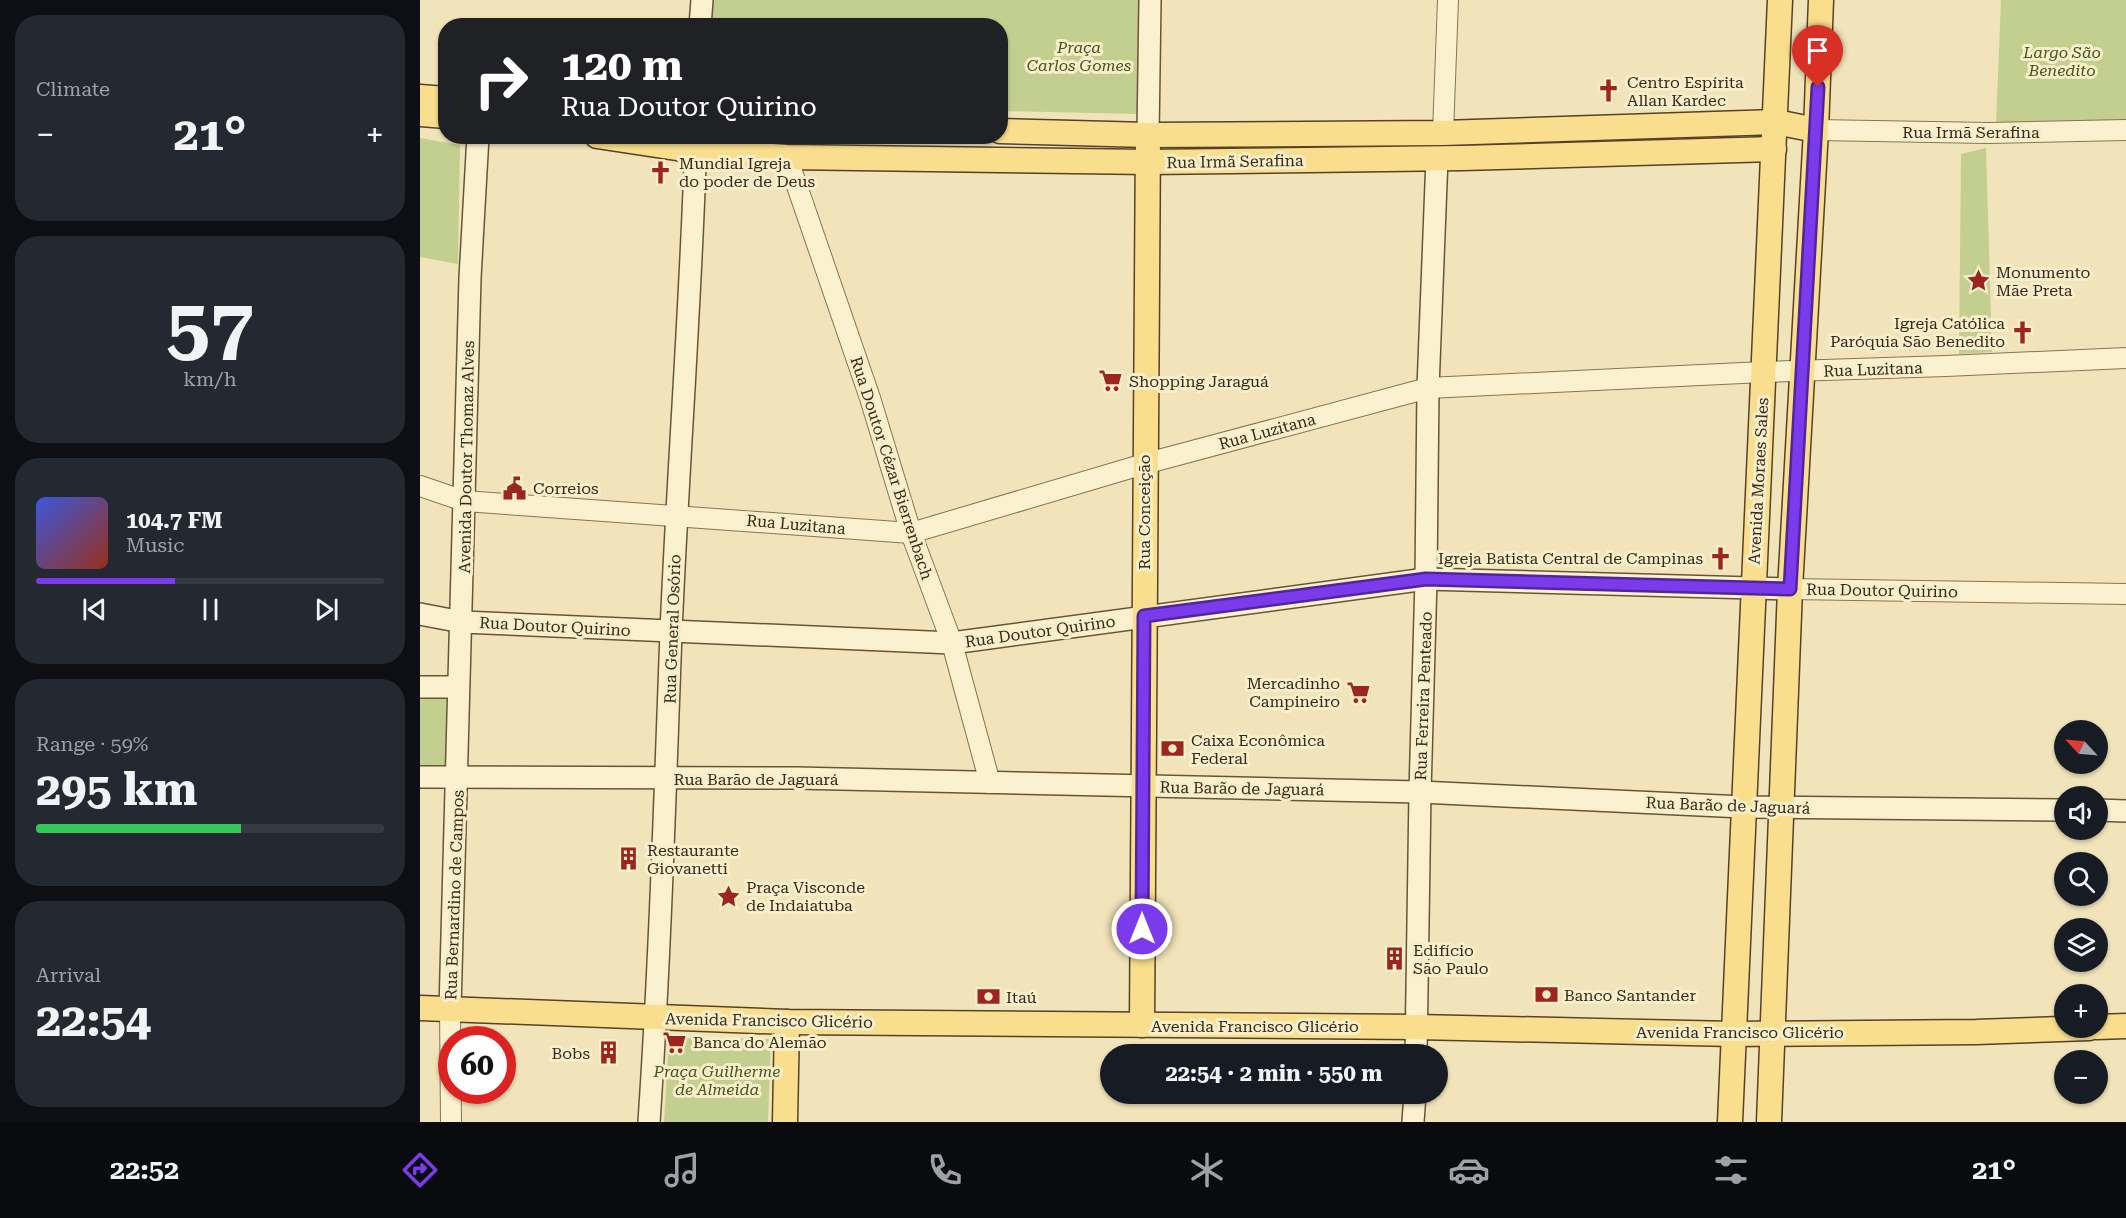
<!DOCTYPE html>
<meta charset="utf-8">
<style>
body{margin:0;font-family:"Roboto Serif",serif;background:#242831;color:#f1f3f6;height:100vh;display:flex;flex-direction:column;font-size:22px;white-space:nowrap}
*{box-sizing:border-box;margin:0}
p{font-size:20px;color:#9ea1a6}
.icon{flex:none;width:33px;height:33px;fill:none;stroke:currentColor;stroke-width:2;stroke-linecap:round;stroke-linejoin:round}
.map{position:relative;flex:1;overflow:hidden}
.sheet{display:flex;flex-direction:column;gap:15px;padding:15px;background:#0d0f14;width:420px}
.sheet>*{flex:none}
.banner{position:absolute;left:18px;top:18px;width:570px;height:126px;border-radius:24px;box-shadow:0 2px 4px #0004;background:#202124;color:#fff;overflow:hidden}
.needle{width:39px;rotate:296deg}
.controls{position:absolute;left:1634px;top:720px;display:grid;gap:12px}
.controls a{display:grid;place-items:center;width:54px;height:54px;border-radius:50%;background:#171b24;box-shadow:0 2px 4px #0004;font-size:30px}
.speed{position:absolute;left:18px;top:1026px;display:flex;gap:12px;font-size:30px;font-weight:700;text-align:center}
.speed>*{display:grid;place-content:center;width:78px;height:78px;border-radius:50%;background:#171b24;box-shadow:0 2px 4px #0004;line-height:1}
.speed .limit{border:9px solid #d22;background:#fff;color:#111}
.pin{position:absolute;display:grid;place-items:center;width:51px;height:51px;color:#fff;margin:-62px -26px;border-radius:50% 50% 50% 0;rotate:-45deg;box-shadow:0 0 6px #0007}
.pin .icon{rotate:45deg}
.me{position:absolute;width:66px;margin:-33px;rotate:0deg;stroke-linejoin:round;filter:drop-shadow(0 0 4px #0008)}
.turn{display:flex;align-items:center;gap:21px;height:126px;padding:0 24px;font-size:27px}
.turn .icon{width:78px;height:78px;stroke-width:2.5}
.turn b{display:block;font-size:42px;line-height:51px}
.big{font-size:45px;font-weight:700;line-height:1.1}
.sheet .tile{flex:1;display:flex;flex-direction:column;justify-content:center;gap:9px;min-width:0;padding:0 21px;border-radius:24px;background:#242831}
.sheet .dial{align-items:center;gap:0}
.dial b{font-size:78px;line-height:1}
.song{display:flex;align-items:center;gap:18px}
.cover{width:72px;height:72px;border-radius:9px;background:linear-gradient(135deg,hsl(230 70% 55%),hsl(10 70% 35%))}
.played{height:6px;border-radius:3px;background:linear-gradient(90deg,#7c3aed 40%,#363941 40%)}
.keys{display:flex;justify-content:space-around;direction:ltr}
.heat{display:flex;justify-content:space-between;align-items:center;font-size:33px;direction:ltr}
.charge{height:9px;border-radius:4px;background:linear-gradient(90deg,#34c759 59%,#363941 0)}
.trip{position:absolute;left:680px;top:1044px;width:348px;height:60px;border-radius:30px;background:#171b24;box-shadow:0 2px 4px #0004;font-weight:700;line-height:60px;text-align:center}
.dock{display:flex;height:96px;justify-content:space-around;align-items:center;background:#090b0e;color:#9ea1a6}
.dock .icon{width:42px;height:42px}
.dock .current{color:#7c3aed}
.dock b{font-size:27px;color:#f1f3f6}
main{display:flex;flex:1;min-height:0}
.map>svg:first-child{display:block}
.green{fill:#c3cf8e}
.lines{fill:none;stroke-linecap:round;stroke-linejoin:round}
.tertiary-casing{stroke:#897353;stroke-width:22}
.secondary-casing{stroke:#6a5437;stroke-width:24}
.primary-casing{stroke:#564129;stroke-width:27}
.tertiary{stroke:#fbf1ce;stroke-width:20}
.secondary{stroke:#fbf1ce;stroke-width:21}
.primary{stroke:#f9de8e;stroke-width:24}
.route-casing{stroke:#51269a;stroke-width:15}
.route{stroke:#7c3aed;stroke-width:10}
.labels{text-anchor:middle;stroke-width:6;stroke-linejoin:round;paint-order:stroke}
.park-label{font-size:16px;font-style:italic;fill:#44551f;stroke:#f8eeca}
.poi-label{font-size:16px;fill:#372a1a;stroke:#f8eeca;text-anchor:start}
.street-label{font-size:16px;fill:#372a1a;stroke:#f8eeca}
</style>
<main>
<section class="sheet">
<div class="tile"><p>Climate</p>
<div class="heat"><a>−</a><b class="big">21°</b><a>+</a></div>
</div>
<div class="tile dial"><b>57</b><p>km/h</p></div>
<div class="tile">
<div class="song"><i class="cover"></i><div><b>104.7 FM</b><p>Music</p></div></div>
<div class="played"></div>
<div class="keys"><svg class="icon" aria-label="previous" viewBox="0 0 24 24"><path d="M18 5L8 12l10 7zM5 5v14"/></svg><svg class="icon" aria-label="pause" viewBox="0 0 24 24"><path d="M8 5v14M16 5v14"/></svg><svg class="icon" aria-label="next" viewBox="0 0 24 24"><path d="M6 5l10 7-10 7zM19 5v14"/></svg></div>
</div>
<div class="tile"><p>Range · 59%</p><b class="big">295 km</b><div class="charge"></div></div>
<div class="tile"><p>Arrival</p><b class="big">22:54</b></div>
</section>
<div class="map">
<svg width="1706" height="1122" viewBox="0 0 1706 1122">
<rect width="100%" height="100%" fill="#f1e4ba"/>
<!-- green -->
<g class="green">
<polygon points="291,0 719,0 717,114 581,111 580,26 289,26"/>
<polygon points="1581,0 1706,0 1706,120 1576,124"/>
<polygon points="0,138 40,145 38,264 0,257"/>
<polygon points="1566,148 1572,352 1539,354 1541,154"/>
<polygon points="36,687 33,782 0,781 0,688"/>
<polygon points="249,1038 351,1039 348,1122 244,1122"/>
</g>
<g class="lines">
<defs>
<g id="tertiary">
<polyline points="1396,130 1569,133 1706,130"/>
<polyline points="1023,133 1028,0"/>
<polyline points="367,157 450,398 491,533 532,643 570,783"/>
<polyline points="0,486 44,501 491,533 724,464 1008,388 1343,372 1526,366 1706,358"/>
<polyline points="1370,589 1706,594"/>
<polyline points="30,1009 31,1122"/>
</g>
<g id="secondary">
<polyline points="280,26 282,0"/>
<polyline points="728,135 730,0"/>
<polyline points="0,614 42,622 532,643 1006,579 1370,589"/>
<polyline points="0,687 37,687"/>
<polyline points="0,777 376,778 1000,792 1323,807 1644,810"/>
<polyline points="1677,810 1706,811"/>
<polyline points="30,1009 50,278 58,136"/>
<polyline points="996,1054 1000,792 1006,579 1008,388 1017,158"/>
<path d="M229,1122C240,959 245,795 251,632C258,467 271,302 276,136"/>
<polyline points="993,1122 995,1094"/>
</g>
<g id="primary">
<polyline points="0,97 26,99"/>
<polyline points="0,114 26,116"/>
<polyline points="580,131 728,135 1023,133 1356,122 1396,130"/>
<polyline points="177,136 276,151 367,157 729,162 1042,158 1354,149"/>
<polyline points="0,1008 367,1022 997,1027 1313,1034 1556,1032 1669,1028"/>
<polyline points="722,1025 728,135"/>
<polyline points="1677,1027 1706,1026"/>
<polyline points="365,1122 367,1022"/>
<polyline points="1310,1122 1360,0"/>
<polyline points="1349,1122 1370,589 1396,130 1401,0"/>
</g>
</defs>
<!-- tertiary casing -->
<use href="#tertiary" class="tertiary-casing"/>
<!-- secondary casing -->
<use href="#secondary" class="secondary-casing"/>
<!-- primary casing -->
<use href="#primary" class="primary-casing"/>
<!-- tertiary -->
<use href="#tertiary" class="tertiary"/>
<!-- secondary -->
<use href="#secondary" class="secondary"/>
<!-- primary -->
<use href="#primary" class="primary"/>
</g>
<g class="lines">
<defs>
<polyline id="route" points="722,929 724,616 1006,579 1370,589 1398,87"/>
</defs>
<!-- route casing -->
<use href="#route" class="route-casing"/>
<!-- route -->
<use href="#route" class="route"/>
</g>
<!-- icons -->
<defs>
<symbol id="church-bare" viewBox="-9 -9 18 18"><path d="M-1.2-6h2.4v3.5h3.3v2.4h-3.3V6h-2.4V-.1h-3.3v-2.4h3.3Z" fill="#9c261f" stroke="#f8eeca" stroke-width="2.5" paint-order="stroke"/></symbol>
<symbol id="sight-bare" viewBox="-9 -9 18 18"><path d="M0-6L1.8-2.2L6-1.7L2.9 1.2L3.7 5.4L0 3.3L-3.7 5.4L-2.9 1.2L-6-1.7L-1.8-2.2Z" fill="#9c261f" stroke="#f8eeca" stroke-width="2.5" paint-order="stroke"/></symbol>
<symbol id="supermarket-bare" viewBox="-9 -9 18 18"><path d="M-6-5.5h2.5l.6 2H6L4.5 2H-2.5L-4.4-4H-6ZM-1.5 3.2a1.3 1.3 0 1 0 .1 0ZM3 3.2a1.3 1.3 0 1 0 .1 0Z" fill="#9c261f" stroke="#f8eeca" stroke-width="2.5" paint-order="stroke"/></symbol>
<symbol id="civic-bare" viewBox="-9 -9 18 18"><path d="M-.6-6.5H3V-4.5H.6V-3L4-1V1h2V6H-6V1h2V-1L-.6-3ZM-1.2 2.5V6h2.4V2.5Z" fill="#9c261f" stroke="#f8eeca" stroke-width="2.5" paint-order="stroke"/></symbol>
<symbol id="bank-bare" viewBox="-9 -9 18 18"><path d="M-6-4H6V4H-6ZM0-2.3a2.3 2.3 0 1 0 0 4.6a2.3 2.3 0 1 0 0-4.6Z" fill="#9c261f" stroke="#f8eeca" stroke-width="2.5" paint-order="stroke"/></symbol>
<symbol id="building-bare" viewBox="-9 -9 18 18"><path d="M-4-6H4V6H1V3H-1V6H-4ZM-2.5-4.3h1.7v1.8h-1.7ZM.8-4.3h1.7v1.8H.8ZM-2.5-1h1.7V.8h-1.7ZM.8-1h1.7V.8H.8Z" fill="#9c261f" stroke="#f8eeca" stroke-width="2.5" paint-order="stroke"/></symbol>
</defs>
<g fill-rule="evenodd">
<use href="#church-bare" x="1172" y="74" width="33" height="33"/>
<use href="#church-bare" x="224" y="156" width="33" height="33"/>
<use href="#sight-bare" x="1542" y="264" width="33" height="33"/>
<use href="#church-bare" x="1586" y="316" width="33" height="33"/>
<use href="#supermarket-bare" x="674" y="364" width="33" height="33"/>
<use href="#civic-bare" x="78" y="472" width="33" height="33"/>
<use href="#church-bare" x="1284" y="542" width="33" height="33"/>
<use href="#supermarket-bare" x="922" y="676" width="33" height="33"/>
<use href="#bank-bare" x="736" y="732" width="33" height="33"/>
<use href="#building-bare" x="192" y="842" width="33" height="33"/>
<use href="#sight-bare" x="292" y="880" width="33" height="33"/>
<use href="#building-bare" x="958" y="942" width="33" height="33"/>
<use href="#bank-bare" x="1110" y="978" width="33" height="33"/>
<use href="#bank-bare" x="552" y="980" width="33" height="33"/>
<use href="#supermarket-bare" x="238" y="1026" width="33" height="33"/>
<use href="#building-bare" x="172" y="1036" width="33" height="33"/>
</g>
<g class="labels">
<!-- park labels -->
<g class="park-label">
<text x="659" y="53">Praça<tspan x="659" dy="18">Carlos Gomes</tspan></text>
<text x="1642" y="58">Largo São<tspan x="1642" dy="18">Benedito</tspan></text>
<text x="297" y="1077">Praça Guilherme<tspan x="297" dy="18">de Almeida</tspan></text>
</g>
<!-- poi labels -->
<g class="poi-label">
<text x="1207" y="88">Centro Espírita<tspan x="1207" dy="18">Allan Kardec</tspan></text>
<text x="259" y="169">Mundial Igreja<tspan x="259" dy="18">do poder de Deus</tspan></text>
<text x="1576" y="278">Monumento<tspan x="1576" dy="18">Mãe Preta</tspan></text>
<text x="1585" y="329" text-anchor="end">Igreja Católica<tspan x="1585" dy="18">Paróquia São Benedito</tspan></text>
<text x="709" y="387">Shopping Jaraguá</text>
<text x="113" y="494">Correios</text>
<text x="1283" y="564" text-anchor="end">Igreja Batista Central de Campinas</text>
<text x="920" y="689" text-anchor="end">Mercadinho<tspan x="920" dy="18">Campineiro</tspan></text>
<text x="771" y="746">Caixa Econômica<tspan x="771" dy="18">Federal</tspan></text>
<text x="227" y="856">Restaurante<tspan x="227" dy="18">Giovanetti</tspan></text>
<text x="326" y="893">Praça Visconde<tspan x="326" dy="18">de Indaiatuba</tspan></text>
<text x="993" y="956">Edifício<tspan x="993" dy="18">São Paulo</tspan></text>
<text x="1144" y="1001">Banco Santander</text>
<text x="586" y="1003">Itaú</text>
<text x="273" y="1048">Banca do Alemão</text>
<text x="170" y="1059" text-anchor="end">Bobs</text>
</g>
<!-- street labels -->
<g class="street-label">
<text x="1551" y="138">Rua Irmã Serafina</text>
<text transform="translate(815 161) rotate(-1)" y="6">Rua Irmã Serafina</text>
<text transform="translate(1453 369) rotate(-2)" y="6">Rua Luzitana</text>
<text transform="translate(847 431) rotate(-15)" y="6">Rua Luzitana</text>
<text transform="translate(46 457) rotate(-89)" y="6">Avenida Doutor Thomaz Alves</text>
<text transform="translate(472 468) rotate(72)" y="6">Rua Doutor Cézar Bierrenbach</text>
<text transform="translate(1338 481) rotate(-87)" y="6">Avenida Moraes Sales</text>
<text transform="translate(724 512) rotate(-90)" y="6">Rua Conceição</text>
<text transform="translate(376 524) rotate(5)" y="6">Rua Luzitana</text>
<text transform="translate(1462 590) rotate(1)" y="6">Rua Doutor Quirino</text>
<text transform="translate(135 626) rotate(3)" y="6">Rua Doutor Quirino</text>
<text transform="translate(252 629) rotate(-88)" y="6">Rua General Osório</text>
<text transform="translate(620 631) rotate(-8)" y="6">Rua Doutor Quirino</text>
<text transform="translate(1003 696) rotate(-88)" y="6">Rua Ferreira Penteado</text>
<text x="336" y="785">Rua Barão de Jaguará</text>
<text transform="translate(822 788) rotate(1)" y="6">Rua Barão de Jaguará</text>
<text transform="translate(1308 805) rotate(2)" y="6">Rua Barão de Jaguará</text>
<text transform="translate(34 895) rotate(-88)" y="6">Rua Bernardino de Campos</text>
<text transform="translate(349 1020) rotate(1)" y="6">Avenida Francisco Glicério</text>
<text x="835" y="1032">Avenida Francisco Glicério</text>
<text x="1320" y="1038">Avenida Francisco Glicério</text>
</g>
</g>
</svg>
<div class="controls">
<a><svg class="needle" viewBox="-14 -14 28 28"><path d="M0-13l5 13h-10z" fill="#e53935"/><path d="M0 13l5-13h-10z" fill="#9ea1a6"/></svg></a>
<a><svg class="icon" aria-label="sound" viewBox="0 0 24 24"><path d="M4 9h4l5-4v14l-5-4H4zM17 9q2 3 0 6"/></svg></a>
<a><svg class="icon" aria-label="search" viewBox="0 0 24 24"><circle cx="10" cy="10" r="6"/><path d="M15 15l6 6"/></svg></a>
<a><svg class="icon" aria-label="layers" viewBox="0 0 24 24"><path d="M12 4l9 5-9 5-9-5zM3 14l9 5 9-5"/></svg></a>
<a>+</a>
<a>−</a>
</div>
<div class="speed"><div class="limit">60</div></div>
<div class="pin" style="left:1398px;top:87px;background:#d93025"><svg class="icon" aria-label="arrive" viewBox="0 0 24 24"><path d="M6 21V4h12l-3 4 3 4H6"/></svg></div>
<svg class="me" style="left:722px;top:929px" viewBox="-20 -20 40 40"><circle r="17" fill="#7c3aed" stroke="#fff" stroke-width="3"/><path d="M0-11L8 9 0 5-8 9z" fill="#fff"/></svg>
<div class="trip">22:54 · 2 min · 550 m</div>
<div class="banner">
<div class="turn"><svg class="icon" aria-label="right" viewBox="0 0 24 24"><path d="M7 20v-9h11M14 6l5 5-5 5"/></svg><div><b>120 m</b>Rua Doutor Quirino</div></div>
</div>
</div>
</main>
<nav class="dock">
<b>22:52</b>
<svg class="icon current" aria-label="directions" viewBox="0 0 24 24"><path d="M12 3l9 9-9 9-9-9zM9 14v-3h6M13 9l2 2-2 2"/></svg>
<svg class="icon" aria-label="music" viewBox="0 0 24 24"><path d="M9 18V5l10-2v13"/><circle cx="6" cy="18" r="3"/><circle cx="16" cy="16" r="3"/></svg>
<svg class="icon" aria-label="phone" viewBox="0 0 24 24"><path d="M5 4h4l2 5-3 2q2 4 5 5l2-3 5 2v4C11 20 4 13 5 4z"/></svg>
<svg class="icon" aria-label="climate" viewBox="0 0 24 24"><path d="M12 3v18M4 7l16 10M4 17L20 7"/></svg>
<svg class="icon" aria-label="car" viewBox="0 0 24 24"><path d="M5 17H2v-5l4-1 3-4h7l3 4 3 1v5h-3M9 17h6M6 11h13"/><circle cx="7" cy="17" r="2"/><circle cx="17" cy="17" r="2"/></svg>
<svg class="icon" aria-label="filters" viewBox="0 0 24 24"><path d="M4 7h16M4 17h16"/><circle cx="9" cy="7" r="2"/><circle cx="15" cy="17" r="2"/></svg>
<b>21°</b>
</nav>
